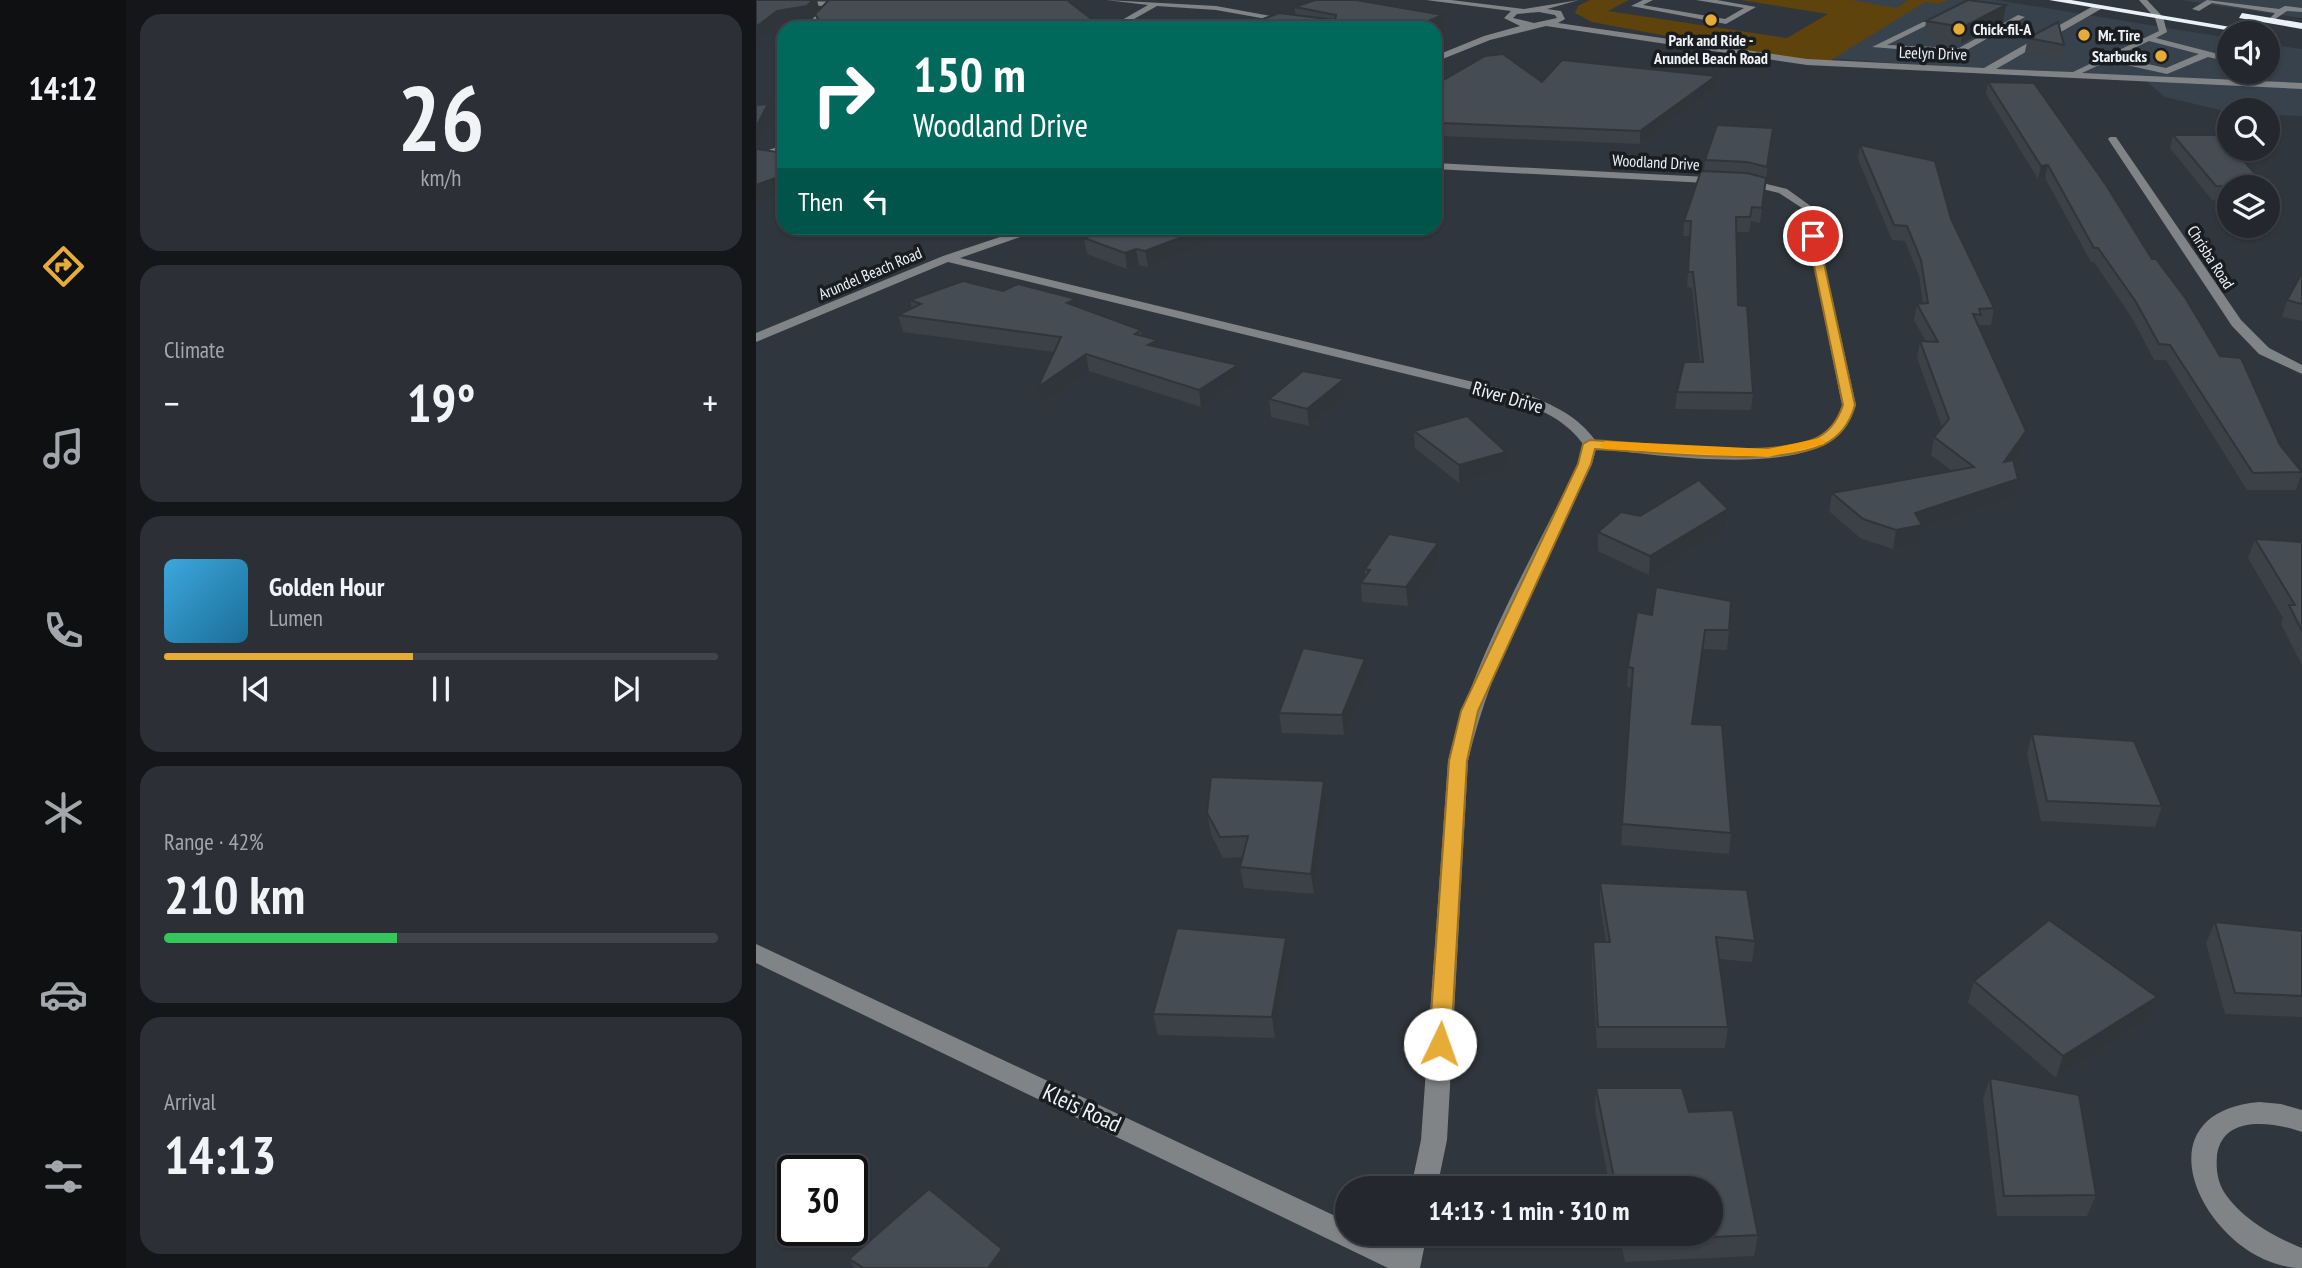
<!DOCTYPE html>
<meta charset="utf-8">
<style>
body{margin:0;font-family:"PT Sans Narrow",sans-serif;background:#2c3036;color:#f1f3f6;height:100vh;display:flex;flex-direction:column;font-size:26px;white-space:nowrap}
*{box-sizing:border-box;margin:0}
p{font-size:23px;color:#a3a6aa}
.icon{flex:none;width:38px;height:38px;fill:none;stroke:currentColor;stroke-width:2;stroke-linecap:round;stroke-linejoin:round}
.map{position:relative;flex:1;overflow:hidden}
.drawer{display:flex;flex-direction:column;gap:14px;padding:14px;background:#141619;width:630px}
.drawer>*{flex:none}
.banner{position:absolute;left:21px;top:21px;width:665px;height:214px;border-radius:21px;box-shadow:0 2px 5px #0004,0 0 0 2px #41444a;background:#00695c;color:#fff;overflow:hidden}
.fabs{position:absolute;left:1461px;top:21px;display:grid;gap:14px}
.fabs a{display:grid;place-items:center;width:63px;height:63px;border-radius:50%;background:#24282e;box-shadow:0 2px 5px #0004,0 0 0 2px #41444a;font-size:35px}
.speed{position:absolute;left:21px;top:1155px;display:flex;gap:14px;font-size:35px;font-weight:700;text-align:center}
.speed>*{display:grid;place-content:center;width:91px;height:91px;border-radius:50%;background:#24282e;box-shadow:0 2px 5px #0004,0 0 0 2px #41444a;line-height:1}
.speed .limit{border:4px solid #111;border-radius:10px;background:#fff;color:#111}
.pin{position:absolute;display:grid;place-items:center;width:60px;height:60px;color:#fff;margin:-30px;border:4px solid #fff;border-radius:50%;box-shadow:0 2px 7px #0007}
.me{position:absolute;width:77px;margin:-38px;rotate:3deg;stroke-linejoin:round;filter:drop-shadow(0 0 5px #0008)}
.turn{display:flex;align-items:center;gap:24px;height:147px;padding:0 21px;font-size:32px}
.turn .icon{width:91px;height:91px;stroke-width:2.5}
.turn b{display:block;font-size:49px;line-height:60px}
.then{display:flex;align-items:center;height:66px;padding:0 21px;background:#0003;gap:14px;font-size:26px}
.big{font-size:52px;font-weight:700;line-height:1.1}
.drawer .widget{flex:1;display:flex;flex-direction:column;justify-content:center;gap:10px;min-width:0;padding:0 24px;border-radius:21px;background:#2c3036}
.drawer .dial{align-items:center;gap:0}
.dial b{font-size:91px;line-height:1}
.song{display:flex;align-items:center;gap:21px}
.cover{width:84px;height:84px;border-radius:10px;background:linear-gradient(135deg,hsl(200 70% 55%),hsl(200 70% 35%))}
.played{height:7px;border-radius:4px;background:linear-gradient(90deg,#e7ac37 45%,#41444a 45%)}
.keys{display:flex;justify-content:space-around;direction:ltr}
.heat{display:flex;justify-content:space-between;align-items:center;font-size:38px;direction:ltr}
.charge{height:10px;border-radius:5px;background:linear-gradient(90deg,#34c759 42%,#41444a 0)}
.trip{position:absolute;left:579px;top:1176px;width:388px;height:70px;border-radius:35px;background:#24282e;box-shadow:0 2px 5px #0004,0 0 0 2px #41444a;font-weight:700;line-height:70px;text-align:center}
main{display:flex;flex:1;min-height:0}
.tabs{display:flex;flex-direction:column;width:126px;justify-content:space-around;align-items:center;background:#0e1012;color:#a3a6aa}
.tabs .icon{width:49px;height:49px}
.tabs .current{color:#e7ac37}
.tabs b{font-size:32px;color:#f1f3f6}
.map>svg:first-child{display:block}
.built{fill:#37424d}
.green{fill:#5f430c}
.lines{fill:none;stroke-linecap:round;stroke-linejoin:round}
.minor{fill:#808487;fill-rule:evenodd}
.highway{fill:#e9f1fa;fill-rule:evenodd}
.wall{fill:#3b4147}
.shaded-wall{fill:#30353a}
.building{fill:#454c53;stroke:#30353a;stroke-width:2}
.route{fill:#e7ac37;stroke:#967024;stroke-width:2}
.slow{fill:#f59e0b}
.poi-dot{fill:#e7ac37;stroke:#1a1d20;stroke-width:2.5}
.labels{text-anchor:middle;stroke-width:7;stroke-linejoin:round;paint-order:stroke}
.far-poi-label{font-size:16px;font-weight:bold;fill:#eff3f8;stroke:#1a1d20;text-anchor:start}
.far-street-label{font-size:16px;fill:#eff3f8;stroke:#1a1d20}
.street-label{font-size:19px;fill:#eff3f8;stroke:#1a1d20}
.near-street-label{font-size:23px;fill:#eff3f8;stroke:#1a1d20}
</style>
<main>
<nav class="tabs">
<b>14:12</b>
<svg class="icon current" aria-label="directions" viewBox="0 0 24 24"><path d="M12 3l9 9-9 9-9-9zM9 14v-3h6M13 9l2 2-2 2"/></svg>
<svg class="icon" aria-label="music" viewBox="0 0 24 24"><path d="M9 18V5l10-2v13"/><circle cx="6" cy="18" r="3"/><circle cx="16" cy="16" r="3"/></svg>
<svg class="icon" aria-label="phone" viewBox="0 0 24 24"><path d="M5 4h4l2 5-3 2q2 4 5 5l2-3 5 2v4C11 20 4 13 5 4z"/></svg>
<svg class="icon" aria-label="climate" viewBox="0 0 24 24"><path d="M12 3v18M4 7l16 10M4 17L20 7"/></svg>
<svg class="icon" aria-label="car" viewBox="0 0 24 24"><path d="M5 17H2v-5l4-1 3-4h7l3 4 3 1v5h-3M9 17h6M6 11h13"/><circle cx="7" cy="17" r="2"/><circle cx="17" cy="17" r="2"/></svg>
<svg class="icon" aria-label="filters" viewBox="0 0 24 24"><path d="M4 7h16M4 17h16"/><circle cx="9" cy="7" r="2"/><circle cx="15" cy="17" r="2"/></svg>
</nav>
<section class="drawer">
<div class="widget dial"><b>26</b><p>km/h</p></div>
<div class="widget"><p>Climate</p>
<div class="heat"><a>−</a><b class="big">19°</b><a>+</a></div>
</div>
<div class="widget">
<div class="song"><i class="cover"></i><div><b>Golden Hour</b><p>Lumen</p></div></div>
<div class="played"></div>
<div class="keys"><svg class="icon" aria-label="previous" viewBox="0 0 24 24"><path d="M18 5L8 12l10 7zM5 5v14"/></svg><svg class="icon" aria-label="pause" viewBox="0 0 24 24"><path d="M8 5v14M16 5v14"/></svg><svg class="icon" aria-label="next" viewBox="0 0 24 24"><path d="M6 5l10 7-10 7zM19 5v14"/></svg></div>
</div>
<div class="widget"><p>Range · 42%</p><b class="big">210 km</b><div class="charge"></div></div>
<div class="widget"><p>Arrival</p><b class="big">14:13</b></div>
</section>
<div class="map">
<svg width="1546" height="1268" viewBox="0 0 1546 1268">
<rect width="100%" height="100%" fill="#30363d"/>
<!-- built -->
<g class="built">
<polygon points="1078,0 1240,0 1473,38 1474,72 1512,72 1512,44 1546,49 1546,116 1512,115 1512,110 1473,112 1409,97 1390,81 1068,58"/>
<polygon points="1424,0 1546,0 1546,18"/>
</g>
<!-- green -->
<polygon class="green" points="834,0 873,0 852,11 1031,38 1072,14 985,0 1095,0 1140,8 1153,0 1192,0 1183,4 1169,2 1075,60 1039,60 836,22 819,13 822,6"/>
<g class="lines">
<!-- minor -->
<g class="minor">
<polygon points="0,0 92,2 96,4 77,6 56,28 48,28 69,6 0,4"/>
<polygon points="350,0 460,6 580,28 562,28 460,10 401,6 362,28 352,28 392,5"/>
<path d="M670,0H695L768,9L823,0L791,9L805,11L809,19L802,23L1051,59L1228,68L1339,5H1345V9L1240,69L1317,72L1403,31L1399,18L1383,0H1391L1407,17L1411,32L1400,38L1474,57V62L1452,57L1411,74L1352,61L1326,73L1546,83V89L1051,65L790,26L734,40L679,62V56L728,36L764,26L748,18L755,11ZM783,12L799,15L801,18L778,23L757,18L761,14ZM1393,41L1443,54L1410,68L1359,57Z"/>
<polygon points="887,0 897,0 887,5 969,19 988,8 940,0 961,0 1000,7 970,24 875,6"/>
<polygon points="1212,0 1222,0 1131,45 1203,48 1262,15 1269,17 1204,54 1116,47"/>
<polygon points="1451,0 1523,9 1529,6 1546,8 1546,12 1531,11 1518,20 1514,18 1519,13 1456,3 1443,11 1436,9"/>
<polygon points="1354,137 1360,137 1485,320 1513,348 1546,365 1546,374 1503,354 1476,326 1352,139"/>
<polygon points="28,145 28,151 0,160 0,154"/>
<path d="M679,163L990,179L1031,189L1056,207L1100,405C1096,417 1090,429 1080,437C1032,476 900,454 840,449L836,464C791,561 736,657 712,761L691,1140L681,1188H655L665,1140L692,761C718,656 775,561 822,464L827,444C811,422 790,412 765,402L192,262L0,342V333L187,256L271,228H285L284,230L204,258L775,396C801,407 822,417 839,440C899,445 1005,464 1059,438C1074,431 1081,420 1086,405L1046,208L1023,193L990,185L679,169Z"/>
<polygon points="0,944 592,1222 592,1234 617,1234 642,1246 645,1234 671,1234 664,1268 632,1268 0,963"/>
<path d="M1503,1102L1525,1104L1546,1110V1132C1517,1122 1467,1114 1461,1155C1460,1168 1461,1180 1468,1192C1485,1218 1518,1237 1546,1248V1268C1456,1268 1372,1114 1503,1102Z"/>
</g>
<!-- highway -->
<g class="highway">
<polygon points="1293,0 1315,0 1510,33 1488,33"/>
<polygon points="1486,13 1546,23 1546,29 1483,18"/>
</g>
</g>
<!-- wall -->
<g class="wall">
<polygon points="1250,5 1247,21 1205,44 1168,37 1170,21"/>
<polygon points="539,7 687,15 687,26 483,28 539,15"/>
<polygon points="59,14 347,28 63,28"/>
<polygon points="1272,38 1308,45 1304,62 1268,56"/>
<polygon points="786,82 959,89 884,144 685,136 679,85"/>
<polygon points="1232,82 1396,259 1524,445 1546,472 1540,490 1491,490 1410,360 1398,360 1376,318 1338,262 1335,262 1289,178 1282,179 1230,94"/>
<polygon points="1417,135 1511,187 1474,187 1474,201 1456,200 1414,148"/>
<polygon points="1015,141 1004,223 995,221 993,232 980,232 982,305 997,393 995,410 919,409 921,392 944,362 936,288 931,287 934,236 927,236 928,221 948,171 949,160"/>
<polygon points="1104,145 1195,219 1238,308 1235,325 1223,325 1223,327 1270,431 1266,449 1257,461 1258,497 1165,528 1162,543 1137,549 1104,538 1073,511 1076,493 1196,471 1175,455 1178,437 1186,427 1161,358 1164,341 1170,342 1158,320 1161,304 1167,304 1163,276 1149,241 1136,240 1102,159"/>
<polygon points="354,228 490,228 392,267 383,265 371,269 331,254 328,238"/>
<polygon points="1546,273 1546,321 1526,317 1531,300"/>
<polygon points="247,291 322,307 385,330 386,336 402,340 403,348 482,365 485,381 445,407 333,371 286,404 298,352 147,332 142,315 156,309 154,300"/>
<polygon points="590,396 553,426 515,417 513,399"/>
<polygon points="658,431 750,470 703,483 659,448"/>
<polygon points="972,509 970,528 893,575 842,551 842,532 884,516"/>
<polygon points="1499,539 1546,542 1546,665 1525,624 1527,618 1492,558"/>
<polygon points="682,543 683,562 652,606 606,602 605,583 609,577 609,569"/>
<polygon points="896,615 973,630 971,650 947,649 937,724 975,833 973,854 865,845 876,688 871,687 872,667"/>
<polygon points="611,679 588,735 526,733 523,713"/>
<polygon points="1276,734 1406,806 1399,827 1285,821 1271,754"/>
<polygon points="568,781 571,802 558,894 488,888 484,867 487,857 467,858 455,834 451,813"/>
<polygon points="844,883 999,941 996,962 963,959 972,1027 969,1048 841,1048 836,963 837,942 850,942 844,904"/>
<polygon points="1459,922 1546,931 1546,1017 1469,1014 1450,943"/>
<polygon points="530,938 533,959 519,1038 402,1035 397,1014"/>
<polygon points="1218,981 1401,997 1392,1018 1300,1078 1212,1002"/>
<polygon points="1234,1078 1340,1195 1331,1216 1241,1216 1227,1099"/>
<polygon points="840,1088 933,1112 1002,1235 998,1256 869,1262 863,1234 956,1234 956,1188 854,1188 839,1109"/>
<polygon points="246,1249 254,1268 98,1268 93,1259"/>
</g>
<!-- shaded-wall -->
<g class="shaded-wall">
<polygon points="57,0 61,0 63,8 55,17 25,23 0,42 0,27 21,11"/>
<polygon points="1250,5 1247,21 1205,44 1207,27"/>
<polygon points="687,15 687,26 679,29 679,28 655,28"/>
<polygon points="960,76 959,89 884,144 884,131"/>
<polygon points="12,104 16,117 0,148 0,127"/>
<polygon points="685,123 685,136 679,139 679,125"/>
<polygon points="1292,165 1289,178 1282,179 1285,166"/>
<polygon points="28,175 28,191 0,201 0,185"/>
<polygon points="450,228 490,228 392,267 389,251"/>
<polygon points="380,249 383,265 371,269 369,253"/>
<polygon points="320,299 323,315 311,303"/>
<polygon points="402,340 405,357 392,345"/>
<polygon points="330,354 333,371 286,404 282,387"/>
<polygon points="482,365 485,381 445,407 443,390"/>
<polygon points="588,379 590,396 553,426 551,409"/>
<polygon points="1270,431 1266,449 1244,480 1248,462"/>
<polygon points="750,452 750,470 703,483 703,465"/>
<polygon points="1262,479 1258,497 1165,528 1162,543 1137,549 1140,530 1159,513"/>
<polygon points="972,509 970,528 893,575 894,556"/>
<polygon points="682,543 683,562 652,606 650,587"/>
<polygon points="949,630 947,649 934,744 936,724"/>
<polygon points="609,659 611,679 588,735 586,715"/>
<polygon points="568,781 571,802 558,894 555,874"/>
<polygon points="530,938 533,959 519,1038 516,1017"/>
<polygon points="1401,997 1392,1018 1300,1078 1307,1056"/>
<polygon points="246,1249 254,1268 232,1268"/>
</g>
<!-- building -->
<g class="building">
<polygon points="0,0 57,0 51,6 21,11 0,27"/>
<polygon points="73,0 311,0 347,28 68,28 59,14"/>
<polygon points="559,0 600,0 687,15 655,28 483,28 523,13 579,20 580,15 539,7"/>
<polygon points="1212,0 1250,5 1207,27 1170,21"/>
<polygon points="1302,22 1308,45 1272,38"/>
<polygon points="747,54 786,82 806,60 960,76 884,131 685,123 679,125 679,85 729,56"/>
<polygon points="1232,82 1278,83 1350,185 1396,259 1400,259 1430,299 1464,356 1485,358 1524,445 1546,472 1497,473 1414,345 1403,344 1380,302 1342,248 1338,248 1292,165 1285,166"/>
<polygon points="12,104 0,127 0,105"/>
<polygon points="961,125 1017,128 1011,167 991,162 949,160"/>
<polygon points="1417,135 1464,135 1474,145 1474,149 1477,149 1511,187 1460,186"/>
<polygon points="1104,145 1179,161 1195,219 1238,308 1223,309 1225,315 1217,314 1270,431 1248,462 1257,460 1262,479 1159,513 1166,525 1140,530 1107,519 1076,493 1218,467 1178,437 1193,419 1164,341 1182,342 1161,304 1172,303 1165,260 1151,226 1138,225"/>
<polygon points="0,149 28,153 28,175 0,185"/>
<polygon points="945,171 991,173 1010,178 1006,208 996,207 994,217 980,217 982,305 991,306 997,393 921,392 928,362 947,362 937,272 932,272 935,221 928,221"/>
<polygon points="354,228 450,228 389,251 380,249 369,253 328,238"/>
<polygon points="1546,273 1546,304 1531,300"/>
<polygon points="207,281 247,291 262,284 320,299 311,303 385,330 379,334 402,340 392,345 482,365 443,390 330,354 282,387 305,337 142,315 165,304 154,300"/>
<polygon points="547,371 588,379 551,409 513,399"/>
<polygon points="711,416 750,452 703,465 658,431"/>
<polygon points="943,480 972,509 894,556 842,532 865,512 884,516"/>
<polygon points="633,534 682,543 650,587 605,583 614,570 609,569"/>
<polygon points="1499,539 1546,542 1546,631 1533,605 1539,605"/>
<polygon points="900,587 975,601 973,630 949,630 936,724 966,725 975,833 866,824 877,668 872,667 881,612 896,615"/>
<polygon points="547,648 609,659 586,715 523,713"/>
<polygon points="1276,734 1378,741 1406,806 1291,801"/>
<polygon points="455,777 568,781 555,874 484,867 492,836 464,837 451,813"/>
<polygon points="844,883 991,890 999,941 960,937 972,1027 842,1027 837,942 854,942"/>
<polygon points="1293,920 1401,997 1307,1056 1218,981"/>
<polygon points="1459,922 1546,931 1546,996 1479,993"/>
<polygon points="421,928 530,938 516,1017 397,1014"/>
<polygon points="1234,1078 1323,1095 1340,1195 1248,1196"/>
<polygon points="840,1088 926,1088 933,1112 977,1110 1002,1235 870,1241 869,1234 956,1234 956,1188 860,1188"/>
<polygon points="173,1189 246,1249 232,1268 108,1268 93,1259"/>
</g>
<!-- route -->
<path class="route" d="M1057,233L1062,236L1099,405C1094,423 1084,437 1067,445C1018,468 896,451 839,449L835,464L722,711L711,761L695,1044L692,1051L684,1053L676,1051L673,1044L693,761L705,711L822,464L827,444L834,440C893,443 1003,459 1056,440C1072,434 1082,420 1087,405L1052,236Z"/>
<!-- slow -->
<polygon class="slow" points="1064,438 1070,441 1068,444 1012,457 849,449 843,445 849,441 1012,449"/>
<!-- markers -->
<g class="poi-dot">
<circle cx="955" cy="20" r="7"/>
<circle cx="1203" cy="29" r="7"/>
<circle cx="1328" cy="35" r="7"/>
<circle cx="1405" cy="56" r="7"/>
</g>
<g class="labels">
<!-- far-poi labels -->
<g class="far-poi-label">
<text x="1217" y="35">Chick-fil-A</text>
<text x="1342" y="41">Mr. Tire</text>
<text x="955" y="46" text-anchor="middle">Park and Ride -<tspan x="955" dy="18">Arundel Beach Road</tspan></text>
<text x="1391" y="62" text-anchor="end">Starbucks</text>
</g>
<!-- far-street labels -->
<g class="far-street-label">
<text transform="translate(1177 53) rotate(2)" y="6">Leelyn Drive</text>
<text transform="translate(900 162) rotate(3)" y="6">Woodland Drive</text>
<text transform="translate(1455 257) rotate(57)" y="6">Chrisba Road</text>
<text transform="translate(114 273) rotate(-23)" y="6">Arundel Beach Road</text>
</g>
<!-- street labels -->
<g class="street-label">
<text transform="translate(752 397) rotate(16)" y="7">River Drive</text>
</g>
<!-- near-street labels -->
<g class="near-street-label">
<text transform="translate(326 1108) rotate(25)" y="8">Kleis Road</text>
</g>
</g>
</svg>
<div class="fabs">
<a><svg class="icon" aria-label="sound" viewBox="0 0 24 24"><path d="M4 9h4l5-4v14l-5-4H4zM17 9q2 3 0 6"/></svg></a>
<a><svg class="icon" aria-label="search" viewBox="0 0 24 24"><circle cx="10" cy="10" r="6"/><path d="M15 15l6 6"/></svg></a>
<a><svg class="icon" aria-label="layers" viewBox="0 0 24 24"><path d="M12 4l9 5-9 5-9-5zM3 14l9 5 9-5"/></svg></a>
</div>
<div class="speed"><div class="limit">30</div></div>
<div class="pin" style="left:1057px;top:236px;background:#d93025"><svg class="icon" aria-label="arrive" viewBox="0 0 24 24"><path d="M6 21V4h12l-3 4 3 4H6"/></svg></div>
<svg class="me" style="left:684px;top:1044px" viewBox="-20 -20 40 40"><circle r="19" fill="#fff"/><path d="M0-13L10 11 0 6-10 11z" fill="#e7ac37"/></svg>
<div class="trip">14:13 · 1 min · 310 m</div>
<div class="banner">
<div class="turn"><svg class="icon" aria-label="right" viewBox="0 0 24 24"><path d="M7 20v-9h11M14 6l5 5-5 5"/></svg><div><b>150 m</b>Woodland Drive</div></div>
<div class="then">Then<svg class="icon" aria-label="left" viewBox="0 0 24 24"><path d="M17 20v-9H6M10 6l-5 5 5 5"/></svg></div>
</div>
</div>
</main>
